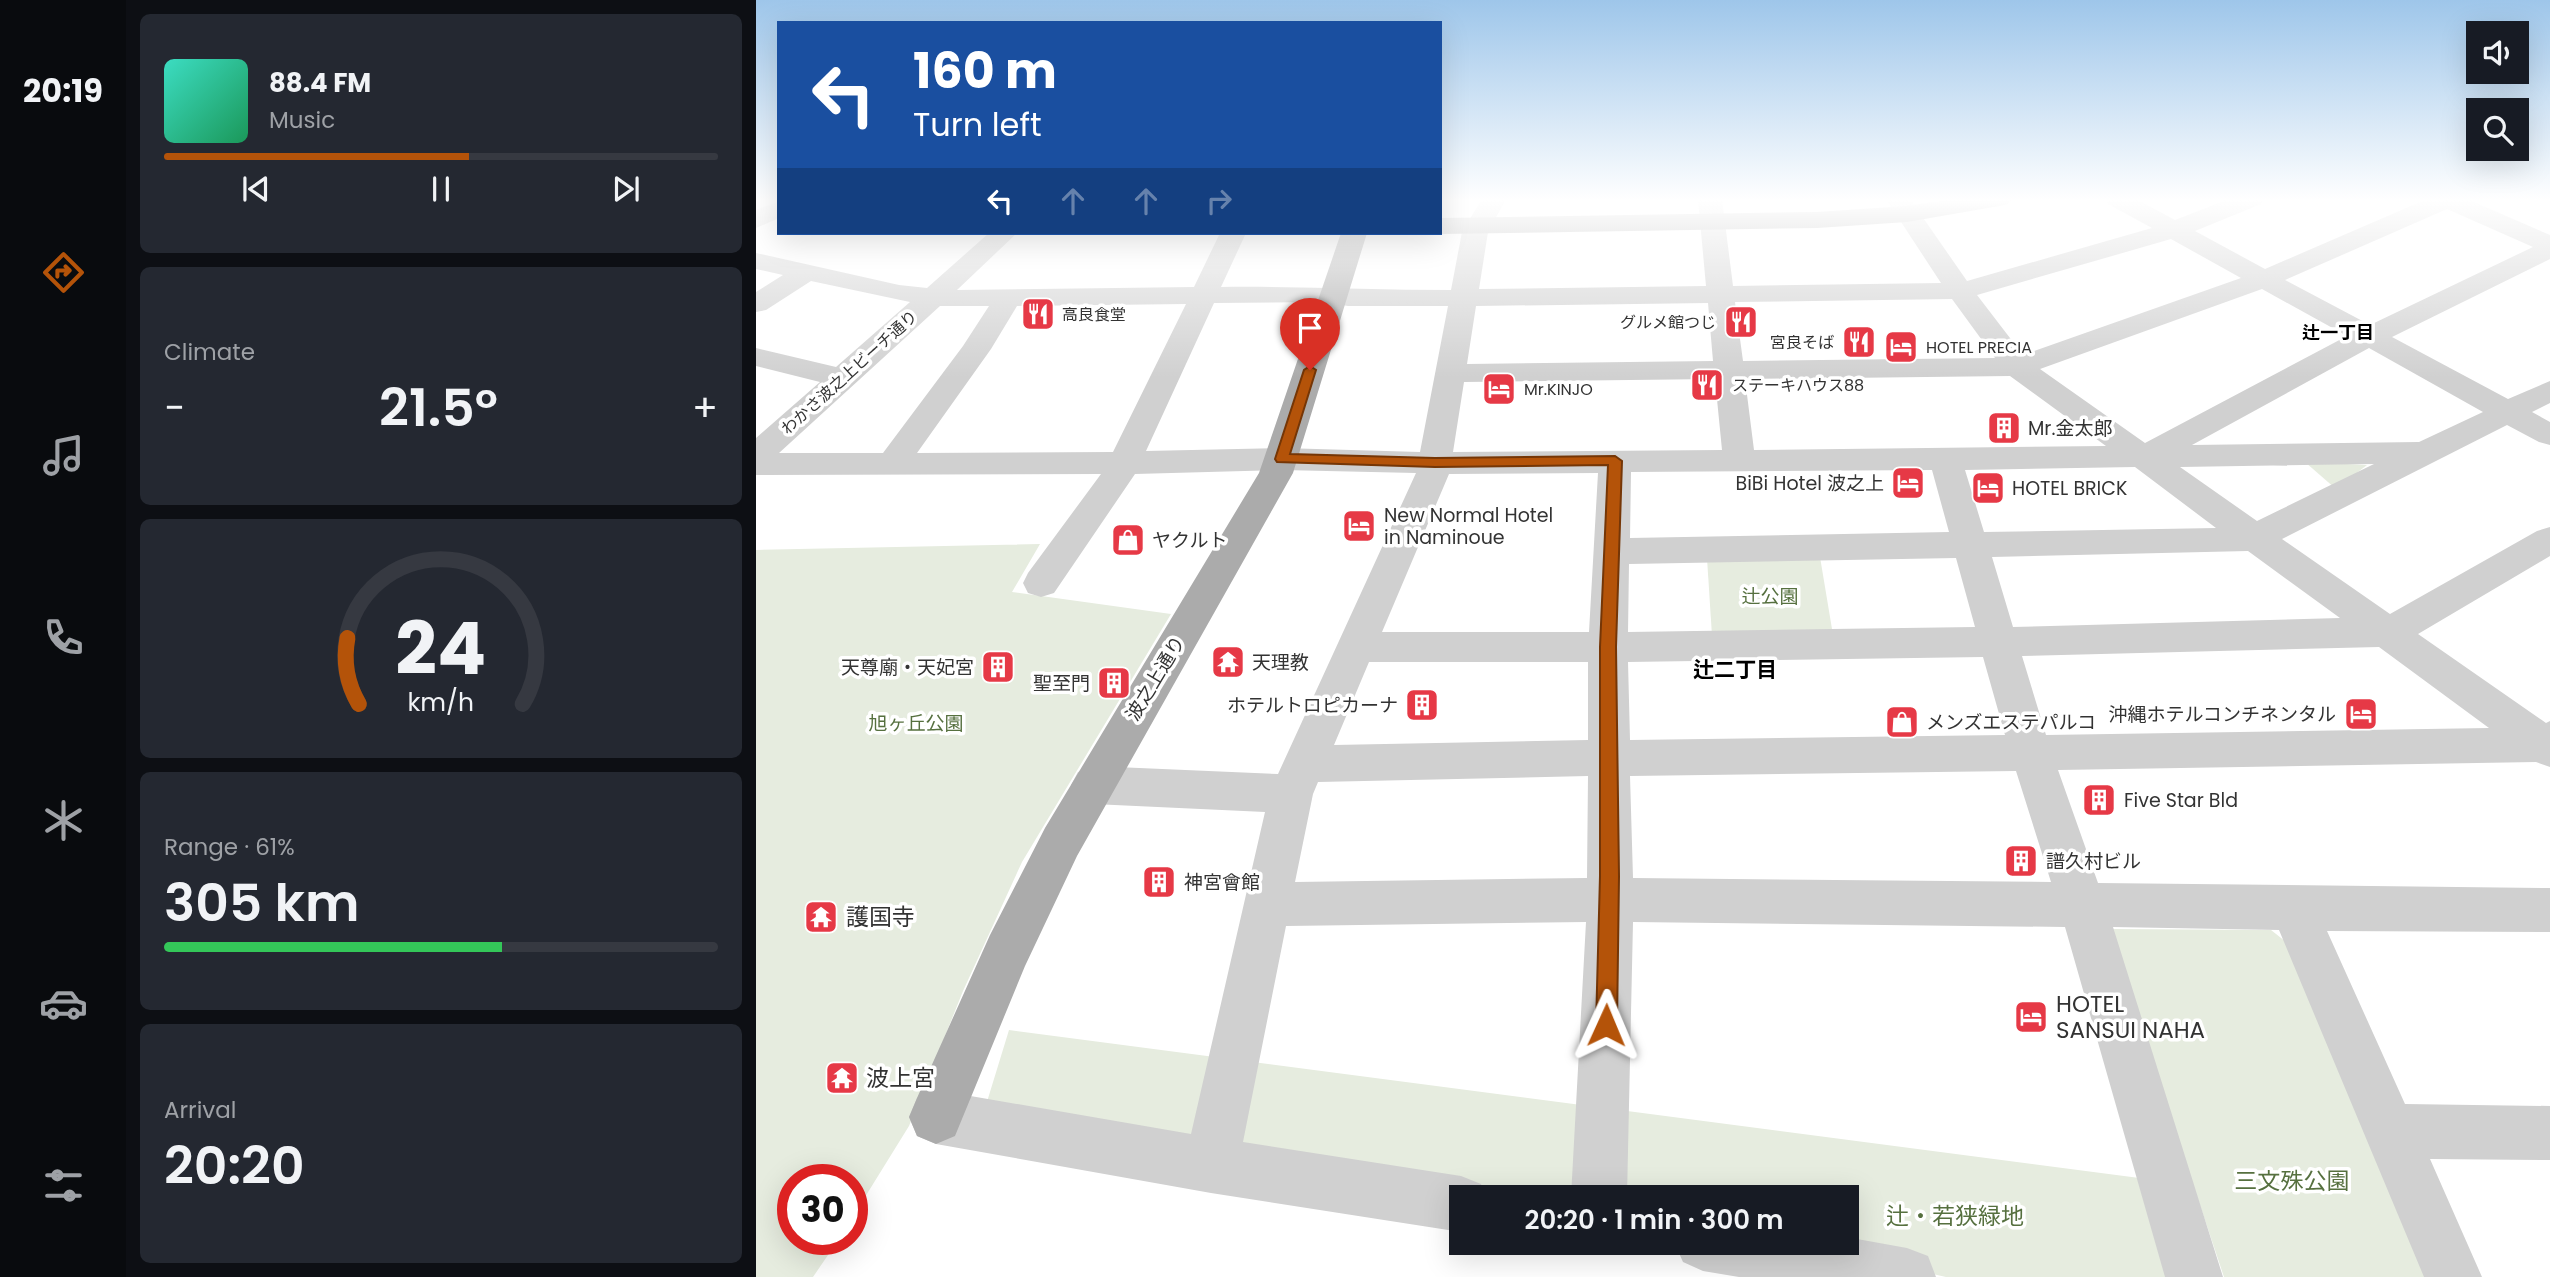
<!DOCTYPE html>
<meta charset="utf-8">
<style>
body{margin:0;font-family:Poppins,"Noto Sans JP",sans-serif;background:#242831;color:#f1f3f6;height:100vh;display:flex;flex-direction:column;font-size:26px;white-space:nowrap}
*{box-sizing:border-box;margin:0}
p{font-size:23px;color:#9ea1a6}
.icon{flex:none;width:38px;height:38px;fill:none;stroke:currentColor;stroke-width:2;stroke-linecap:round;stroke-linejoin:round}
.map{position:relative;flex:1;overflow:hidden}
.panel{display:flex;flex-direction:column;gap:14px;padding:14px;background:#0d0f14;width:630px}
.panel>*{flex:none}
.hud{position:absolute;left:21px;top:21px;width:665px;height:214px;border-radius:0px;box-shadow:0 7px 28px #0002;background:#1a4fa0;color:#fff;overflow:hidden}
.fabs{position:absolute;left:1710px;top:21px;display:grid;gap:14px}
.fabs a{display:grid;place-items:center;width:63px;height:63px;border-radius:0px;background:#171b24;box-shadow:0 7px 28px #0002;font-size:35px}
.speed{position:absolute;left:21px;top:1164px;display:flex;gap:14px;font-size:35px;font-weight:700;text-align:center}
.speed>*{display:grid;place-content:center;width:91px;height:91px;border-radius:50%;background:#171b24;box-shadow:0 7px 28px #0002;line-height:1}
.speed .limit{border:10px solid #d22;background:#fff;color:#111}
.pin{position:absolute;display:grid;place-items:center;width:60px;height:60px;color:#fff;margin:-72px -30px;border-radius:50% 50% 50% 0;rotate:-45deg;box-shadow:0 0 7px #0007}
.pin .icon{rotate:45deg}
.me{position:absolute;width:77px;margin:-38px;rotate:1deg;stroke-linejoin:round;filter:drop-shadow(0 0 5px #0008)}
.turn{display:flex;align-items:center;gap:24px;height:147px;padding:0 21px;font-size:32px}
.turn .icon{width:91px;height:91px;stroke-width:2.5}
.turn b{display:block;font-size:49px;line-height:60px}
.lanes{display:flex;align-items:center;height:66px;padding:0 21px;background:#0003;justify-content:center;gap:35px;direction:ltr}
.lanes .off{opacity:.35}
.big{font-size:52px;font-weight:600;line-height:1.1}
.panel .tile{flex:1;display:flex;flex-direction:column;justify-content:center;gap:10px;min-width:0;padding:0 24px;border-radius:10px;background:#242831}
.panel .dial{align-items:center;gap:0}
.dial svg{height:182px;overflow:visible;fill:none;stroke:#363941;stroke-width:7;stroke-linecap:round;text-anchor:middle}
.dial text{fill:#f1f3f6;stroke:none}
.song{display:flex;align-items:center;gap:21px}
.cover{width:84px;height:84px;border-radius:10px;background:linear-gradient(135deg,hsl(170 70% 55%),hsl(150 70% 35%))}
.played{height:7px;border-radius:4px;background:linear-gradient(90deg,#b45309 55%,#363941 55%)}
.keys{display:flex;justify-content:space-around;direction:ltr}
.heat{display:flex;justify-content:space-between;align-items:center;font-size:38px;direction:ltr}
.charge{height:10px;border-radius:5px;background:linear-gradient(90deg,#34c759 61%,#363941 0)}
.trip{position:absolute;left:693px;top:1185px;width:410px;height:70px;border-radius:0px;background:#171b24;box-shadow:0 7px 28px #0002;font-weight:600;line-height:70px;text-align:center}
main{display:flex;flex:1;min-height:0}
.tabs{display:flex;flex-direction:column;width:126px;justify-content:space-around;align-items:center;background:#090b0e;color:#9ea1a6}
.tabs .icon{width:49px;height:49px}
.tabs .active{color:#b45309}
.tabs b{font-size:32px;color:#f1f3f6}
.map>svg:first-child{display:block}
.green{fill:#e6ecdf}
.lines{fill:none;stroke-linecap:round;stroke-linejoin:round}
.minor{fill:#d0d0d0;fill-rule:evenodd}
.major{fill:#ababab;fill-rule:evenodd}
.route{fill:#b45309;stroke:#753606;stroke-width:2}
.labels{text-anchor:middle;stroke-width:7;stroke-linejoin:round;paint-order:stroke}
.far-poi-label{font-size:16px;fill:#333;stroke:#fff;text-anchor:start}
.far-street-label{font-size:16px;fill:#333;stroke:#fff}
.far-neighbourhood-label{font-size:18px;font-weight:bold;fill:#000;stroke:#fff}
.poi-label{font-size:19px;fill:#333;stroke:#fff;text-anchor:start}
.park-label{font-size:19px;fill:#56703f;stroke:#fff}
.street-label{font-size:19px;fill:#333;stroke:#fff}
.neighbourhood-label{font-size:21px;font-weight:bold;fill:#000;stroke:#fff}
.near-poi-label{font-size:23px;fill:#333;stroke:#fff;text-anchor:start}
.near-park-label{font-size:23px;fill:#56703f;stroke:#fff}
</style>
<main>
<nav class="tabs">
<b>20:19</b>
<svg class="icon active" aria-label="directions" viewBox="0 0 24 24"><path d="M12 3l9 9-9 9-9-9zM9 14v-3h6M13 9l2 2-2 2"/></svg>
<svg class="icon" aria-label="music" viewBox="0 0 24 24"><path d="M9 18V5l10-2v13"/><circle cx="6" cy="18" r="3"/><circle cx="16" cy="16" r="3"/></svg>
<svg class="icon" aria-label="phone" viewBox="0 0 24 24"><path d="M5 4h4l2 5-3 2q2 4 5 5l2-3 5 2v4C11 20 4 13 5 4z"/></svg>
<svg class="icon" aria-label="climate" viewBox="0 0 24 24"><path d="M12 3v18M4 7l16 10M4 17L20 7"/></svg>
<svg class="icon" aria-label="car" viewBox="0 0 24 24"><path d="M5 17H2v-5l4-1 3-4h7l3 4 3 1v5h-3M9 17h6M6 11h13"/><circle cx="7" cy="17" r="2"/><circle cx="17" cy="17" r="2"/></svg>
<svg class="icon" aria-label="filters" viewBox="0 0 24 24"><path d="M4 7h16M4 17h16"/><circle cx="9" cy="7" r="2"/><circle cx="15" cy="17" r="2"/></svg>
</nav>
<section class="panel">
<div class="tile">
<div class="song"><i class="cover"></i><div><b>88.4 FM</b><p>Music</p></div></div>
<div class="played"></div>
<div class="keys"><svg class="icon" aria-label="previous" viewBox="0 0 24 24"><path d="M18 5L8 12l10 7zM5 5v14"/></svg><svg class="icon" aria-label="pause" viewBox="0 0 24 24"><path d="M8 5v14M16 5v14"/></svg><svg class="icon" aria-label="next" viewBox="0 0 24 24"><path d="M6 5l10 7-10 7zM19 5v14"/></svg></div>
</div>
<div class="tile"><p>Climate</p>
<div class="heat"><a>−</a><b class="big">21.5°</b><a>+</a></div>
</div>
<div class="tile dial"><svg viewBox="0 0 100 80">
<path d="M14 69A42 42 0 1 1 86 69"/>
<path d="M14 69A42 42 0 0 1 9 40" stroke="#b45309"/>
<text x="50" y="56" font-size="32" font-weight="700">24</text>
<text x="50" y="72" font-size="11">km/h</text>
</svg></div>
<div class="tile"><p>Range · 61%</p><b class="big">305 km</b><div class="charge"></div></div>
<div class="tile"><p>Arrival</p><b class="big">20:20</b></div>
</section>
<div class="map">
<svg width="1794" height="1277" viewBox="0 0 1794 1277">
<rect width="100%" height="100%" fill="#fff"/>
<!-- green -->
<g class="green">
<polygon points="1549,462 1611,465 1580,489"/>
<polygon points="284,544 256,592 415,614 266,862 207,991 153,1126 96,1218 96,1180 37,1180 37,1239 83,1239 57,1277 0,1277 0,550"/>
<polygon points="1064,557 1077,635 956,636 951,558"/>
<polygon points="1352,929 1515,930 1550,958 1679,1277 1468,1277"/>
<polygon points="253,1030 1391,1179 1420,1277 1190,1277 1071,1250 1090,1242 1090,1197 752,1197 230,1105"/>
</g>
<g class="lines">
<!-- minor -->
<g class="minor">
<path d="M726,199H750L732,232L723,289L950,286L942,199H966L977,286L1185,283L1130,199H1154L1211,281L1396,228L1352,204L1349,199H1380L1419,220L1473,199H1508L1505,204L1439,231L1509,269L1671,199H1711L1794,235V259L1636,337L1752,399L1794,381V403L1776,412L1794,422V445L1783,442L1751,425L1526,539L1634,614L1781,531L1794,527V556L1662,634L1790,723L1794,721V767L1780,762L1302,770L1342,883L1794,888V932L1571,931L1649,1104L1794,1106V1160L1674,1159L1726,1277H1668L1523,930L1357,927L1467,1277H1409L1309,927L877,922L871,1197H815L830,922L530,926L487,1142L705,1176L725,1184L730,1197H705V1232L455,1193L180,1144L161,1136L153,1117L161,1098L180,1090L435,1134L509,812L337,804L322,798L315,785L322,772L337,766L522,774L660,473L526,470L379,474L298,593L285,597L272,593L267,583L272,573L345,474L0,475V438L64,382L0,366V348L80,367L154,302L55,281L10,310L0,312V292L27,275L0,269V253L143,285L171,288L233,233H261L201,290L438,287L464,233H490L465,287C542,286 618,290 695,290L706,232ZM1691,209L1777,247L1614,325L1529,280ZM1415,239L1485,278L1267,355L1221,295ZM1506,289L1591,336L1389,443L1284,369ZM1196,299L1239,358L987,361L979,302ZM567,302L592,306H692L664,452L526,448L390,451L458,303ZM952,303L957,361L711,364L720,306ZM430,304L357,452L161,453L235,349L261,306ZM184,306H233L207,346L127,453H23ZM1613,348L1727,412L1663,442L1436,445ZM1254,376L1350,446L998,450L989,379ZM959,379L966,450L697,452L708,382ZM1618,464L1501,521L1424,467ZM1379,467L1460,528L1228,532L1209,470ZM1176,470L1193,532L874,538L875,472ZM842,473L833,632H626L693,474ZM1492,551L1584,618L1257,627L1236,557ZM1200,558L1219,627L872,632L873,564ZM1623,647L1733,728L1290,735L1266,656ZM1227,657L1249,735L874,740L872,662ZM613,662H832V740L578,745ZM1260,771L1295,882L877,878L874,776ZM832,776L831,878L539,882L557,794L562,782Z"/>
<polygon points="23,201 23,218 0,228 0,210"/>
<polygon points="1090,1237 1151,1248 1172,1256 1180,1277 983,1277 947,1271 927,1262 918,1242 1090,1242"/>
</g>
<!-- major -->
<g class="major">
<polygon points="1196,199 1255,199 1252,204 1243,206 1151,222 1061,228 684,234 680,233 684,233 684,218 1061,212 1151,206"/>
<polygon points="585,233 611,233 537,473 321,856 269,966 199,1136 180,1144 161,1136 153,1117 161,1098 234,935 289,828 503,473"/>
</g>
</g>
<!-- sky -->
<linearGradient id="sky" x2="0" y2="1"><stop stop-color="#9ec6ea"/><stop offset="0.53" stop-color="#fff"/><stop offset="1" stop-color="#fff" stop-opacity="0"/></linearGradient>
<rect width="1794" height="378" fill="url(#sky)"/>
<!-- route -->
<polygon class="route" points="554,366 560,370 534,454 679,458 859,456 866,461 860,647 863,876 861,1025 858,1032 850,1035 843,1032 840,1025 844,876 844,647 852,465 679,467 521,462 519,459 548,370"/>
<!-- icons -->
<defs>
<symbol id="restaurant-square" viewBox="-11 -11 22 22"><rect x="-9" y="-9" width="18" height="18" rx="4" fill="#e63946" stroke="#fff"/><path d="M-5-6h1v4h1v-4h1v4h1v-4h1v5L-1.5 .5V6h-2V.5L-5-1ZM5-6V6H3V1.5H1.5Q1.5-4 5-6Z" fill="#fff"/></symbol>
<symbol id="hotel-square" viewBox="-11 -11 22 22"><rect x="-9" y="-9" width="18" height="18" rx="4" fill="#e63946" stroke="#fff"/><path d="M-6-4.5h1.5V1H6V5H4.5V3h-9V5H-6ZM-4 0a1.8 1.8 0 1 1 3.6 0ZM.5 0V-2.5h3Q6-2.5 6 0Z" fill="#fff"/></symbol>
<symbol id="building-square" viewBox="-11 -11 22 22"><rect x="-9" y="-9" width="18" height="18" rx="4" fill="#e63946" stroke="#fff"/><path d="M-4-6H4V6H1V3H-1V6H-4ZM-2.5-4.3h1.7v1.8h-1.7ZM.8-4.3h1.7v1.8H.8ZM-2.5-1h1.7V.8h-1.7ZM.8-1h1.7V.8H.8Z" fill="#fff"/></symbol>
<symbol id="shop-square" viewBox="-11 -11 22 22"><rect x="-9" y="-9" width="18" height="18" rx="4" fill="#e63946" stroke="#fff"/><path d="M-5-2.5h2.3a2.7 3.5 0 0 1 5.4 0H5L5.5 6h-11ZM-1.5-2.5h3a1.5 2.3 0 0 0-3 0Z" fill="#fff"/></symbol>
<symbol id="temple-square" viewBox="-11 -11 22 22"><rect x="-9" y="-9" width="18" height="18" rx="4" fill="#e63946" stroke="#fff"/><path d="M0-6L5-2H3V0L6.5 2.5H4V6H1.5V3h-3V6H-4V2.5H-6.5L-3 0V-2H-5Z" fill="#fff"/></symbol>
</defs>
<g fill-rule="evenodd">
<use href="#restaurant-square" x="263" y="295" width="38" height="38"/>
<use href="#restaurant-square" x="966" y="303" width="38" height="38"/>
<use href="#restaurant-square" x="1084" y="323" width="38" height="38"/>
<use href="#hotel-square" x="1126" y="328" width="38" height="38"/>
<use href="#restaurant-square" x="932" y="366" width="38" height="38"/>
<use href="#hotel-square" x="724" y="370" width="38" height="38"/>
<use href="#building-square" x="1229" y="409" width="38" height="38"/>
<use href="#hotel-square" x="1133" y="464" width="38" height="38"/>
<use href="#hotel-square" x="1213" y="469" width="38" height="38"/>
<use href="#hotel-square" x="584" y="507" width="38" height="38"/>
<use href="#shop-square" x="353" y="521" width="38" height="38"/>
<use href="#temple-square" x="453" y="643" width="38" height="38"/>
<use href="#building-square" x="223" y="648" width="38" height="38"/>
<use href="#building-square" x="339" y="664" width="38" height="38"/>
<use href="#building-square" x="647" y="686" width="38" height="38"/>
<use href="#hotel-square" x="1586" y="695" width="38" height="38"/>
<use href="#shop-square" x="1127" y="703" width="38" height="38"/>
<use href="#building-square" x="1324" y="781" width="38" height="38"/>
<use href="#building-square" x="1246" y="842" width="38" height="38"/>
<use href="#building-square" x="384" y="863" width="38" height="38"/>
<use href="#temple-square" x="46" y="898" width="38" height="38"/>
<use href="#hotel-square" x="1256" y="998" width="38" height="38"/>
<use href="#temple-square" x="67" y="1059" width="38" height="38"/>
</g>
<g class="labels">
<!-- far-poi labels -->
<g class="far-poi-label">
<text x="306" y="320">高良食堂</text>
<text x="960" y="328" text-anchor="end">グルメ館つじ</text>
<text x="1078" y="348" text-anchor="end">宮良そば</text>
<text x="1170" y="353">HOTEL PRECIA</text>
<text x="976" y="391">ステーキハウス88</text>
<text x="768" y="395">Mr.KINJO</text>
</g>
<!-- far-street labels -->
<g class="far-street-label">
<text transform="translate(93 372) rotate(-42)" y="6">わかさ波之上ビーチ通り</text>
</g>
<!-- far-neighbourhood labels -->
<g class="far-neighbourhood-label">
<text x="1582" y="339">辻一丁目</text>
</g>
<!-- poi labels -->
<g class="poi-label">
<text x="1272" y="435">Mr.金太郎</text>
<text x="1128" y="490" text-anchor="end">BiBi Hotel 波之上</text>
<text x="1256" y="495">HOTEL BRICK</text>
<text x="628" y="522">New Normal Hotel<tspan x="628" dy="22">in Naminoue</tspan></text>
<text x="396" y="547">ヤクルト</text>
<text x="496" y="669">天理教</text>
<text x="218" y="674" text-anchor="end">天尊廟・天妃宮</text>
<text x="334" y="690" text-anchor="end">聖至門</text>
<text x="642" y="712" text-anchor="end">ホテルトロピカーナ</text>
<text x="1580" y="721" text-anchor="end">沖縄ホテルコンチネンタル</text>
<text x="1170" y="729">メンズエステパルコ</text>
<text x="1368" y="807">Five Star Bld</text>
<text x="1290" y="868">譜久村ビル</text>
<text x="428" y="889">神宮會館</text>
</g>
<!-- park labels -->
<g class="park-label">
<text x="1014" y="603">辻公園</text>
<text x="160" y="730">旭ヶ丘公園</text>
</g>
<!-- street labels -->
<g class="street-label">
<text transform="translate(399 678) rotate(-59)" y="7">波之上通り</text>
</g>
<!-- neighbourhood labels -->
<g class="neighbourhood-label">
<text x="979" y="677">辻二丁目</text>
</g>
<!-- near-poi labels -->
<g class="near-poi-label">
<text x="90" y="925">護国寺</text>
<text x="1300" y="1012">HOTEL<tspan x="1300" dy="26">SANSUI NAHA</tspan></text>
<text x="110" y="1086">波上宮</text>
</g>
<!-- near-park labels -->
<g class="near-park-label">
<text x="1536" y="1189">三文殊公園</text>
<text x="1199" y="1224">辻・若狭緑地</text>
</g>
</g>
</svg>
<div class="fabs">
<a><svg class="icon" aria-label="sound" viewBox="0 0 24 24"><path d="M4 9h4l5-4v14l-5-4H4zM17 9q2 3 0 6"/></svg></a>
<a><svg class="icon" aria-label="search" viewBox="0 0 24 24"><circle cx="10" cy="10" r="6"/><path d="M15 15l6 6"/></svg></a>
</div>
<div class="speed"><div class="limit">30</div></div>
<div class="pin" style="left:554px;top:370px;background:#d93025"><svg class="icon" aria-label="arrive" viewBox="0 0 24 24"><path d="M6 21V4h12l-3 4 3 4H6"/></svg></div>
<svg class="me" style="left:850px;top:1025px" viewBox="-20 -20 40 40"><path d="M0-17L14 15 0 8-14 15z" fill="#b45309" stroke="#fff" stroke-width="4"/></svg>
<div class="trip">20:20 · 1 min · 300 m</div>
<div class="hud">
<div class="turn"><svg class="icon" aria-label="left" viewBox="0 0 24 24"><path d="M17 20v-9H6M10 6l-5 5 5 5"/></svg><div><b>160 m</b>Turn left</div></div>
<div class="lanes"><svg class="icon" aria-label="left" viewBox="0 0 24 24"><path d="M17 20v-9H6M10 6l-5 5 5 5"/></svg><svg class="icon off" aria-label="ahead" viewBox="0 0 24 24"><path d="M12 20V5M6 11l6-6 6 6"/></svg><svg class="icon off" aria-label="ahead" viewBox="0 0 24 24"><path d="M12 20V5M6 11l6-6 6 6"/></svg><svg class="icon off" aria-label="right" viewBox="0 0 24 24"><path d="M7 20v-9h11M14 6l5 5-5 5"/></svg></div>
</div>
</div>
</main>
